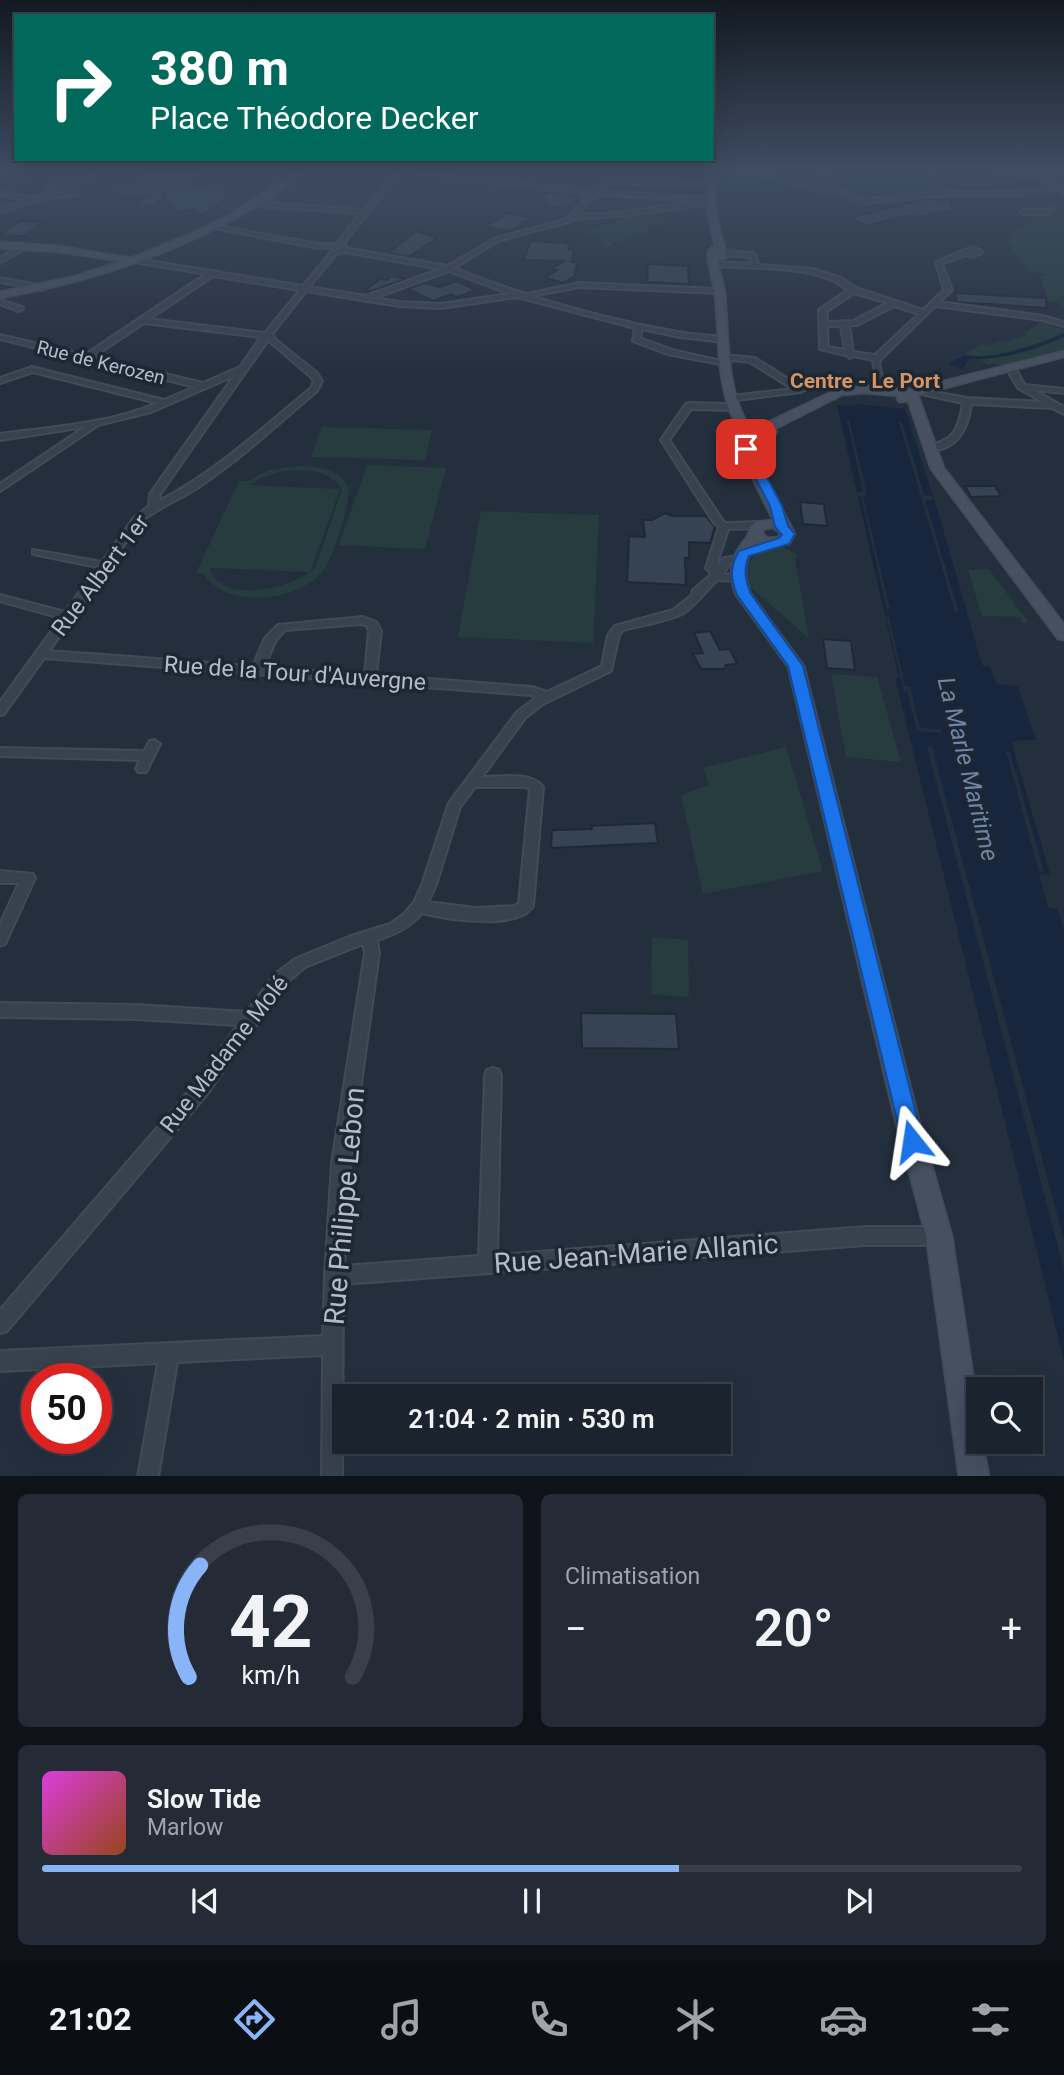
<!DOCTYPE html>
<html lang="fr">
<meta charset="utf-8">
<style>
body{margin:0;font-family:Roboto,sans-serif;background:#242b36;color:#f1f3f6;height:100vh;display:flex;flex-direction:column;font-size:26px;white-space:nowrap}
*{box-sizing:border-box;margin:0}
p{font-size:23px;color:#a0a4aa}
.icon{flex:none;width:38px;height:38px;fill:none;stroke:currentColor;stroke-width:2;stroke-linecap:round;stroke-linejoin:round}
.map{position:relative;height:1476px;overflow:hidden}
.sheet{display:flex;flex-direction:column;gap:18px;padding:18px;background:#0f1319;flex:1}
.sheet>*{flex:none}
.top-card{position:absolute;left:14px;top:14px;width:700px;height:147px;border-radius:0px;box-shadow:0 7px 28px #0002,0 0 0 2px #39404a;background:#00695c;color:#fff;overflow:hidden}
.fabs{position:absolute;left:966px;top:1377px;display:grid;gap:14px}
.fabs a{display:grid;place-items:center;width:77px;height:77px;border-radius:0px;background:#1b232e;box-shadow:0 7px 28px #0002,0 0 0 2px #39404a;font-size:35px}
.speed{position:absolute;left:21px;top:1363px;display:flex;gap:14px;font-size:35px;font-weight:700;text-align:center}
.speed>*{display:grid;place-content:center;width:91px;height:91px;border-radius:50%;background:#1b232e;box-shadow:0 7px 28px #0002,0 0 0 2px #39404a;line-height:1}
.speed .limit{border:10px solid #d22;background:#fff;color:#111}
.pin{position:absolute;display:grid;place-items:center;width:60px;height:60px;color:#fff;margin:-30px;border-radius:14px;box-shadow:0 4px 10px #0006}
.me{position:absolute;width:77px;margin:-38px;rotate:345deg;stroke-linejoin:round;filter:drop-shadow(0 0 5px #0008)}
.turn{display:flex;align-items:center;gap:24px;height:147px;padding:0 21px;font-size:32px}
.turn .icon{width:91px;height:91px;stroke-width:2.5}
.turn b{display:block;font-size:49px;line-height:60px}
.big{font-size:52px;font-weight:600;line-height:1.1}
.sheet .tile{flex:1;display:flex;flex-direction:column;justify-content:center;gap:10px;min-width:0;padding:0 24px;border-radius:10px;background:#242b36}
.sheet .dial{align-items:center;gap:0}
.dial svg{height:182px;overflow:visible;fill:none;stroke:#39404a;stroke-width:7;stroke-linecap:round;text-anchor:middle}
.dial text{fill:#f1f3f6;stroke:none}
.song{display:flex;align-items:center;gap:21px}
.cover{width:84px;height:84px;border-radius:10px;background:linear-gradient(135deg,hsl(300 70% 55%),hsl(20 70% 35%))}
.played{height:7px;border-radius:4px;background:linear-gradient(90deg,#8ab4f8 65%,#39404a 65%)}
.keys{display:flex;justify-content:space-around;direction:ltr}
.heat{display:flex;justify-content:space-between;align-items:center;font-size:38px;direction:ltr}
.sheet .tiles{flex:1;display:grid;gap:18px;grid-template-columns:1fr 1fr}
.tile:last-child{grid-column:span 2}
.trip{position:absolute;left:332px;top:1384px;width:399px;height:70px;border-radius:0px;background:#1b232e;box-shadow:0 7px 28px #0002,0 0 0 2px #39404a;font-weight:600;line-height:70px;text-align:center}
.menu{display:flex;height:112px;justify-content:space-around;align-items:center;background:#0b0e12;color:#a0a4aa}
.menu .icon{width:49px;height:49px}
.menu .active{color:#8ab4f8}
.menu b{font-size:32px;color:#f1f3f6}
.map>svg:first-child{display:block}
.green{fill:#263c3f;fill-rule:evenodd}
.water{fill:#17263c}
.pier{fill:#242f3e}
.building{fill:#364354;stroke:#1f2835;stroke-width:2}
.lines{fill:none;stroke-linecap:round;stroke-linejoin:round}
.street-casing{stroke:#414a57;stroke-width:4}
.secondary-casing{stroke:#414a57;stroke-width:3}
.street{fill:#38414e;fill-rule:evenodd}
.secondary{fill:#465061;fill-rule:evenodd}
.route{fill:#1a73e8;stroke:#114b97;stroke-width:2}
.labels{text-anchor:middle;stroke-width:7;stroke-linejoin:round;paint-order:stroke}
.far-street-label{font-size:19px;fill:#b4bcc9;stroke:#1d2633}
.far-quarter-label{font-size:21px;font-weight:bold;fill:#d59563;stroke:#1d2633}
.street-label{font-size:23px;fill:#b4bcc9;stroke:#1d2633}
.water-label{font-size:24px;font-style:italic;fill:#6d86a8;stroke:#1d2633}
.near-street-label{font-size:28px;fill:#b4bcc9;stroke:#1d2633}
</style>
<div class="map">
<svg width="1064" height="1477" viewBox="0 0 1064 1477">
<rect width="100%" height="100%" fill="#242f3e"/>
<!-- green -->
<g class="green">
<polygon points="1064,211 1064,308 1057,302 1049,303 1041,277 1047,274 1032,272 1012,251 1007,239 1014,237 1010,234 1030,223"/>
<polygon points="632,215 645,219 655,217 667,226 648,225 647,234 612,243 611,246 604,246 598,236 590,237 582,233"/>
<path d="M1045,320L1064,325V327L1048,326L1064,329V333C1036,346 995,363 964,354L983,343L993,348L989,345L1006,340L1013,343L1009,340L1026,335L1024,333Z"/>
<polygon points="1064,337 1064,351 1003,367 995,363 988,365 979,359 1007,356"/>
<polygon points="322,427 432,430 425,460 311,457"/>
<polygon points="367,465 446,468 425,549 339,545"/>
<path d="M298,466C318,467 339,468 349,488C349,506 334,557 323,571C298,602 225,610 203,573H196L239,481H248L269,470ZM283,471C305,469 329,469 342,489L316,567C297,588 219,606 210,568L310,572L340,489L250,485L261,478Z"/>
<polygon points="481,511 599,515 593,643 458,637"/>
<polygon points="783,547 797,554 795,560 809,638 749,586 747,575 749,561 763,550"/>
<polygon points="989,569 1029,623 1023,623 1019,617 982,616 968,570"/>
<polygon points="831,674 877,677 901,762 846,757"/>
<polygon points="786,747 823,871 703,894 681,795 709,785 703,768"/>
<polygon points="652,937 688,940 689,997 651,994"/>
</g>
<!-- water -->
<g class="water">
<path d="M1064,333V337C1035,350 1002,360 970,359L962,369L949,364C969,350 973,359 995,355C1019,350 1042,343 1064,333Z"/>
<polygon points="857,404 905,409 939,515 982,665 990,667 996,684 1018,686 1036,740 1013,741 1012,744 1050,874 1039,875 1048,907 1058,909 1064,932 1064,1361 895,678 899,678 837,405 857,406"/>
</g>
<!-- pier -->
<g class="pier">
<polygon points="847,420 849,420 866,490 866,496 863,496 890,609 887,609 861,496 856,495 855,492 863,492"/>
<polygon points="899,422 902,422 924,495 932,496 933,500 925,500 959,612 955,612"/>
<polygon points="886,617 889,617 905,686 910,687 920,728 941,729 942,733 917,731 907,691 904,691"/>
<polygon points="927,747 932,747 1064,1240 1064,1270"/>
<polygon points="1006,751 1010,752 1044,872 1039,872"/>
</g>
<!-- building -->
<g class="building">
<polygon points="148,170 210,170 190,185 223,190 227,195 222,204 202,214 194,212 195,209 176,212 164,193 156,206 152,207 135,203 151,196 103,195 127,184"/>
<polygon points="963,170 973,177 990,179 985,189 965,189"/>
<polygon points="548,192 570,194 568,197 580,199 564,209 545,205 549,201 542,198"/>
<polygon points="926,199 950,201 952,210 916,217 908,215 867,226 850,218"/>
<polygon points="508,213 532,218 510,231 485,226"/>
<polygon points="20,221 42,222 24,236 1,235"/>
<polygon points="416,231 437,238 409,257 388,253"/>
<polygon points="530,241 569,243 568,249 574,251 572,262 577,262 575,276 563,283 544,277 557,270 551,268 564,261 524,260"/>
<polygon points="648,264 688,266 689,284 647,282"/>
<polygon points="392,276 406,279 371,291 364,291 380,279 387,280"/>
<polygon points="457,281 476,290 457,297 451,294 433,301 408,289 423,283 440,287"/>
<polygon points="955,293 1046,298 1046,308 957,302"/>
<polygon points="965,486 995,486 1001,496 971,497"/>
<polygon points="800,502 824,504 827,526 803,524"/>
<polygon points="665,513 673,516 706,516 715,527 710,543 689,542 689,558 685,558 686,585 627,582 629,536 645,537 643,520 652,520"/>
<polygon points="710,631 720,650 730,649 737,664 726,665 724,669 701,669 693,654 703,653 694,633"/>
<polygon points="823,639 851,641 855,670 827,668"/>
<polygon points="655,823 658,843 551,848 552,830 592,829 591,826"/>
<polygon points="581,1013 676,1014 679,1049 582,1048"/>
</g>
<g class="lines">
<defs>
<g id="street">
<polygon points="67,170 70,172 64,178 86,178 92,171 97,172 90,181 61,182 49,194 76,192 78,195 44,198 0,213 0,209 26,200 0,195 0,191 32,198 41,195"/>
<polygon points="397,170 402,171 343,244 346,246 345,247 318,248 209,227 212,225 318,244 336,244 361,213 255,206 252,204 255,202 364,210"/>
<polygon points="708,170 756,171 826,189 835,189 820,170 826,170 841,190 865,199 940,192 930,175 933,173 946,192 1013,192 1061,187 1064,189 1013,196 933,196 864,203 838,193 826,193 756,175"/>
<polygon points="1035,170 1041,170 1046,177 1064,174 1064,178 1042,180"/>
<path d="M413,171L593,191L611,180L696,182L713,180V182L696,186L612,184L601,191L713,198L716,200L713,202L596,194L577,215C597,215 618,213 638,210C655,208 689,200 704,205L621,216L573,219L571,221L498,241L454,268C526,297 602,319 678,332C694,335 711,335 727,338V342H724L680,337L642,329L640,338L672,350L730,363L726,365L667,354L633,341L635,328L517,297L441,308L399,306L306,291L272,334L276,340L317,373L322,381L317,391C279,423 242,458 200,486C181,499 159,507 140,522L49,651L253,666L265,638L278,625L363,617L376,622L381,631L376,675L532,687L547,692L602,666L608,635L615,626L673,610L692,595L693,590L712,574L706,568L719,527L714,523L661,440L686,404L689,403L733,404L737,407L733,410L691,409L669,440L723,521L726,523L760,522L765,525L760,528L728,529L716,567L724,558L747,555V559L731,562L723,574L743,577V581L717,580C705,591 697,605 682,614C668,621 639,626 623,630L619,635L611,671L543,704L525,718L482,777C501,777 530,771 543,787L533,906C518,931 446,919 422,913C409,928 396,934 377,940L379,953L350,1163L344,1266L479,1256L485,1075L487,1070L493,1068L499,1070L501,1075L497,1255L866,1227H939L945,1230L948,1236L945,1242L939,1245H866L343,1284L342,1477H322L323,1355L177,1362L158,1477H138L158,1363L0,1371V1351L323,1336L325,1276L332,1163L365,953L363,944L305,967L284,985L207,1094L7,1331L0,1333V1310L195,1084L238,1025L136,1019L0,1017V1003L136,1005L247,1012L274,975L295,959L351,936L390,924L403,915L414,902L422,885L449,803L517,712L537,697L531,695L44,658L4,714L0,715V702L61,618L0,601V595L65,612L98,567L33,554V550L102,562L134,518L149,506L150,494L234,376L151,412L98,425L0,491V484L85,427L0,440V434C52,427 108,424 157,403L33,372L0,383V378L32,367L164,400L195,387L0,339V335L85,355L206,274L129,261V259L131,258L303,286L332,251L345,248L448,266L494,239L567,219L589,194L415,174ZM345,252L441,269L366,296L309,287L336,254ZM449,271L509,294L441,304L399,302L374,298ZM213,276L300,290L265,333L149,319ZM144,323L261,337L240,367L203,383L93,357ZM268,340L311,377L314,381L311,388C262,428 216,472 159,501L160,494ZM362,624L367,626L369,631L365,675L264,667L276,640L285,630ZM475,787H526L530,789L519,903L515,906L475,908L428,902L436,885L460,807Z"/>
<polygon points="1049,206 1054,207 1049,214 1023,214 1020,212 1023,210 1047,210"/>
<polygon points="22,246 27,247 0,263 0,258"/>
<path d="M972,247L980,250L982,253L972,257L966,255L942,264L952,290L939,302L1043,316L1064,322V326L1043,320L935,306L881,359L879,364L885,390L881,392L877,390L873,360L854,356L850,358L846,355L820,349L819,310L848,290C816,264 755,269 714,266L711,264L714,262L752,264L749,257L721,255L718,253L721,251L752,253L755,255L759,265L812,269L841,278L856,288L923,310L944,290L936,262ZM854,293L888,303L853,321L827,322V311ZM894,306L919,314L875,355L853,352L849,325H857ZM827,326H841L845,350L828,347Z"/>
<polygon points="0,278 43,286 47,288 43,290 0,282"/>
<polygon points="579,283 720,289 724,291 720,293 579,287 532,296 528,294"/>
<polygon points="0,300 22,307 23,309 19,311 0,304"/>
<polygon points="723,355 755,358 805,390 801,392 728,401 727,399 731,396 793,389 750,362 723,359"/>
<path d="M1008,367H1014L1025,385L1064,389V393L1034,390L1064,407V414L1052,408L971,404C968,430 956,452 927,450V446C954,441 959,429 963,403L917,393V389L967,398L1043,402L1018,388L1007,369Z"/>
<polygon points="154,740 160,744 146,772 138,772 136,769 140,760 0,756 0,748 144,751 150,741"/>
<polygon points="0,871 33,874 35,878 5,944 0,946 0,924 19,883 0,883"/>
</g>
<g id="secondary">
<path d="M298,170H307C292,184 273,196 255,207C177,254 90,282 0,298V292L76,276L122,261L58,252L0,248V242L58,246L131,258L195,232L233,213Z"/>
<polygon points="385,170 416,170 419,172 415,174"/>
<path d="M712,170H720C707,195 721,231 727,257L722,260L718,258C718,271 724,283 725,295C729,336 726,384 746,421L768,422L839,388L863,385L911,389L1064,351V357L918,395L944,468L1064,624V640L1058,639L931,469L908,401L899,402L897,399L900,396L863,393L842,395L775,429L777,432L775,435L752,451L795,534L789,544C779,546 766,548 757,543C744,559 743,575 751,594L804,666L918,1116L952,1236L978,1408V1442H983L989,1477H959L926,1236L894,1116L788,667L736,595C729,578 729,562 740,546C745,539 749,536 750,527L756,522L773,520L742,458L733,429L736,425C715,384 720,338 715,294C713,279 707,267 708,251L715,245C710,222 700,192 712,170ZM759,428L763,432L759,434L745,429ZM773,528L780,533L779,537L768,538L763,534L764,529Z"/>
<path d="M987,170C1014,169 1041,174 1064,187V194L1042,181Z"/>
</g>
</defs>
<!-- street casing -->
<use href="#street" class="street-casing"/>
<!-- secondary casing -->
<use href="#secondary" class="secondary-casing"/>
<!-- street -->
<use href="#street" class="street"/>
<!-- secondary -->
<use href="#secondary" class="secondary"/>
</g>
<!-- sky -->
<linearGradient id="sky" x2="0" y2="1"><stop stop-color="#141a22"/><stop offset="0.45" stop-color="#3f4d63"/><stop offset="1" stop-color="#3f4d63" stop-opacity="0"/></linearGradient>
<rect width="1064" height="377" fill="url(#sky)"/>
<!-- route -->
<path class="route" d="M746,446L752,449L782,506L788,526L795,534L789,544L749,556C743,569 745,581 751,594L803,666L923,1141L920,1148L912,1151L905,1148L902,1141L788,666L737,595C730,578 730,566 739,551L779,538L782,535L775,527L770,506L740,449Z"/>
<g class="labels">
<!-- far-street labels -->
<g class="far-street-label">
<text transform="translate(101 362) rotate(14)" y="7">Rue de Kerozen</text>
</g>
<!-- far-quarter labels -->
<g class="far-quarter-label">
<text x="865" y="388">Centre - Le Port</text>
</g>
<!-- street labels -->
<g class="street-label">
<text transform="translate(100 575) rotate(-53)" y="8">Rue Albert 1er</text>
<text transform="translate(295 673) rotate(4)" y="8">Rue de la Tour d'Auvergne</text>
<text transform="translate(224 1054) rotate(-52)" y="8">Rue Madame Molé</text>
</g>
<!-- water labels -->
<g class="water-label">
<text transform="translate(968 769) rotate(76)" y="8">La Marle Maritime</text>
</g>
<!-- near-street labels -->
<g class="near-street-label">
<text transform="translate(344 1206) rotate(-85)" y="10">Rue Philippe Lebon</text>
<text transform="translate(636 1253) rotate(-4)" y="10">Rue Jean-Marie Allanic</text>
</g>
</g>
</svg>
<div class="fabs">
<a><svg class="icon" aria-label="search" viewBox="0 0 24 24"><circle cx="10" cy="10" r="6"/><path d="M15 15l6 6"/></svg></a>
</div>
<div class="speed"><div class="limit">50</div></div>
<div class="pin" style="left:746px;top:449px;background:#d93025"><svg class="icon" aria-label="arrive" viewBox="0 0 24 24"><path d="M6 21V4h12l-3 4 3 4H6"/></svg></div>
<svg class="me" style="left:912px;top:1141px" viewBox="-20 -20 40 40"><path d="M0-17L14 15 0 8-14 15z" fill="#1a73e8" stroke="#fff" stroke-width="4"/></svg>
<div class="trip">21:04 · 2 min · 530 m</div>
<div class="top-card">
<div class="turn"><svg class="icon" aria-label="right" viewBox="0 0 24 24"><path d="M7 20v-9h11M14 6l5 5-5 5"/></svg><div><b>380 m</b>Place Théodore Decker</div></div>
</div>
</div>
<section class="sheet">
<div class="tiles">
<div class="tile dial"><svg viewBox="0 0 100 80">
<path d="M14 69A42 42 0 1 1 86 69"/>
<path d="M14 69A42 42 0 0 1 19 20" stroke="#8ab4f8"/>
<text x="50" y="56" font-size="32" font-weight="700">42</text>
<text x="50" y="72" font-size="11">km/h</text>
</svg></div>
<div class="tile"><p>Climatisation</p>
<div class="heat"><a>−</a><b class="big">20°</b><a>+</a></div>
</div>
<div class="tile">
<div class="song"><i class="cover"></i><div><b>Slow Tide</b><p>Marlow</p></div></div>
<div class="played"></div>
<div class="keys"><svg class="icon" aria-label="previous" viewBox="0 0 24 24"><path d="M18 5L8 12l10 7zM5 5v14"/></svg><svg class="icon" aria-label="pause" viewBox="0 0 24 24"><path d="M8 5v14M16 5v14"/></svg><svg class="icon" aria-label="next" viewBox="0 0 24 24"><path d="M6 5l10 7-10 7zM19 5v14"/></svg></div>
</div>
</div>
</section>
<nav class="menu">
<b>21:02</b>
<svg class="icon active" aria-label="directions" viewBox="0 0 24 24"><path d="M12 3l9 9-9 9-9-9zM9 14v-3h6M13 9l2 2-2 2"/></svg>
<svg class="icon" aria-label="music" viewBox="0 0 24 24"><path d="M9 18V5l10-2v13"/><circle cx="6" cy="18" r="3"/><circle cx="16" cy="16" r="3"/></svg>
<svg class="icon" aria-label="phone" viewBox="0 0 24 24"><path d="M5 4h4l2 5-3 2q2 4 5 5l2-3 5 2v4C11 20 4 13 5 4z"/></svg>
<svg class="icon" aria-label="climate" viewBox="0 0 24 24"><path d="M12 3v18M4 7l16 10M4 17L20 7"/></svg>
<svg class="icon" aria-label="car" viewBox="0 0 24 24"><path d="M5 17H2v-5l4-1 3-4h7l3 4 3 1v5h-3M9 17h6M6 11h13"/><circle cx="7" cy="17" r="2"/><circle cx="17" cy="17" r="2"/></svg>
<svg class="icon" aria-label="filters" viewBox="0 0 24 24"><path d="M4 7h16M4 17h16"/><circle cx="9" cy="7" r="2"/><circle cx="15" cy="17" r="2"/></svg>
</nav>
